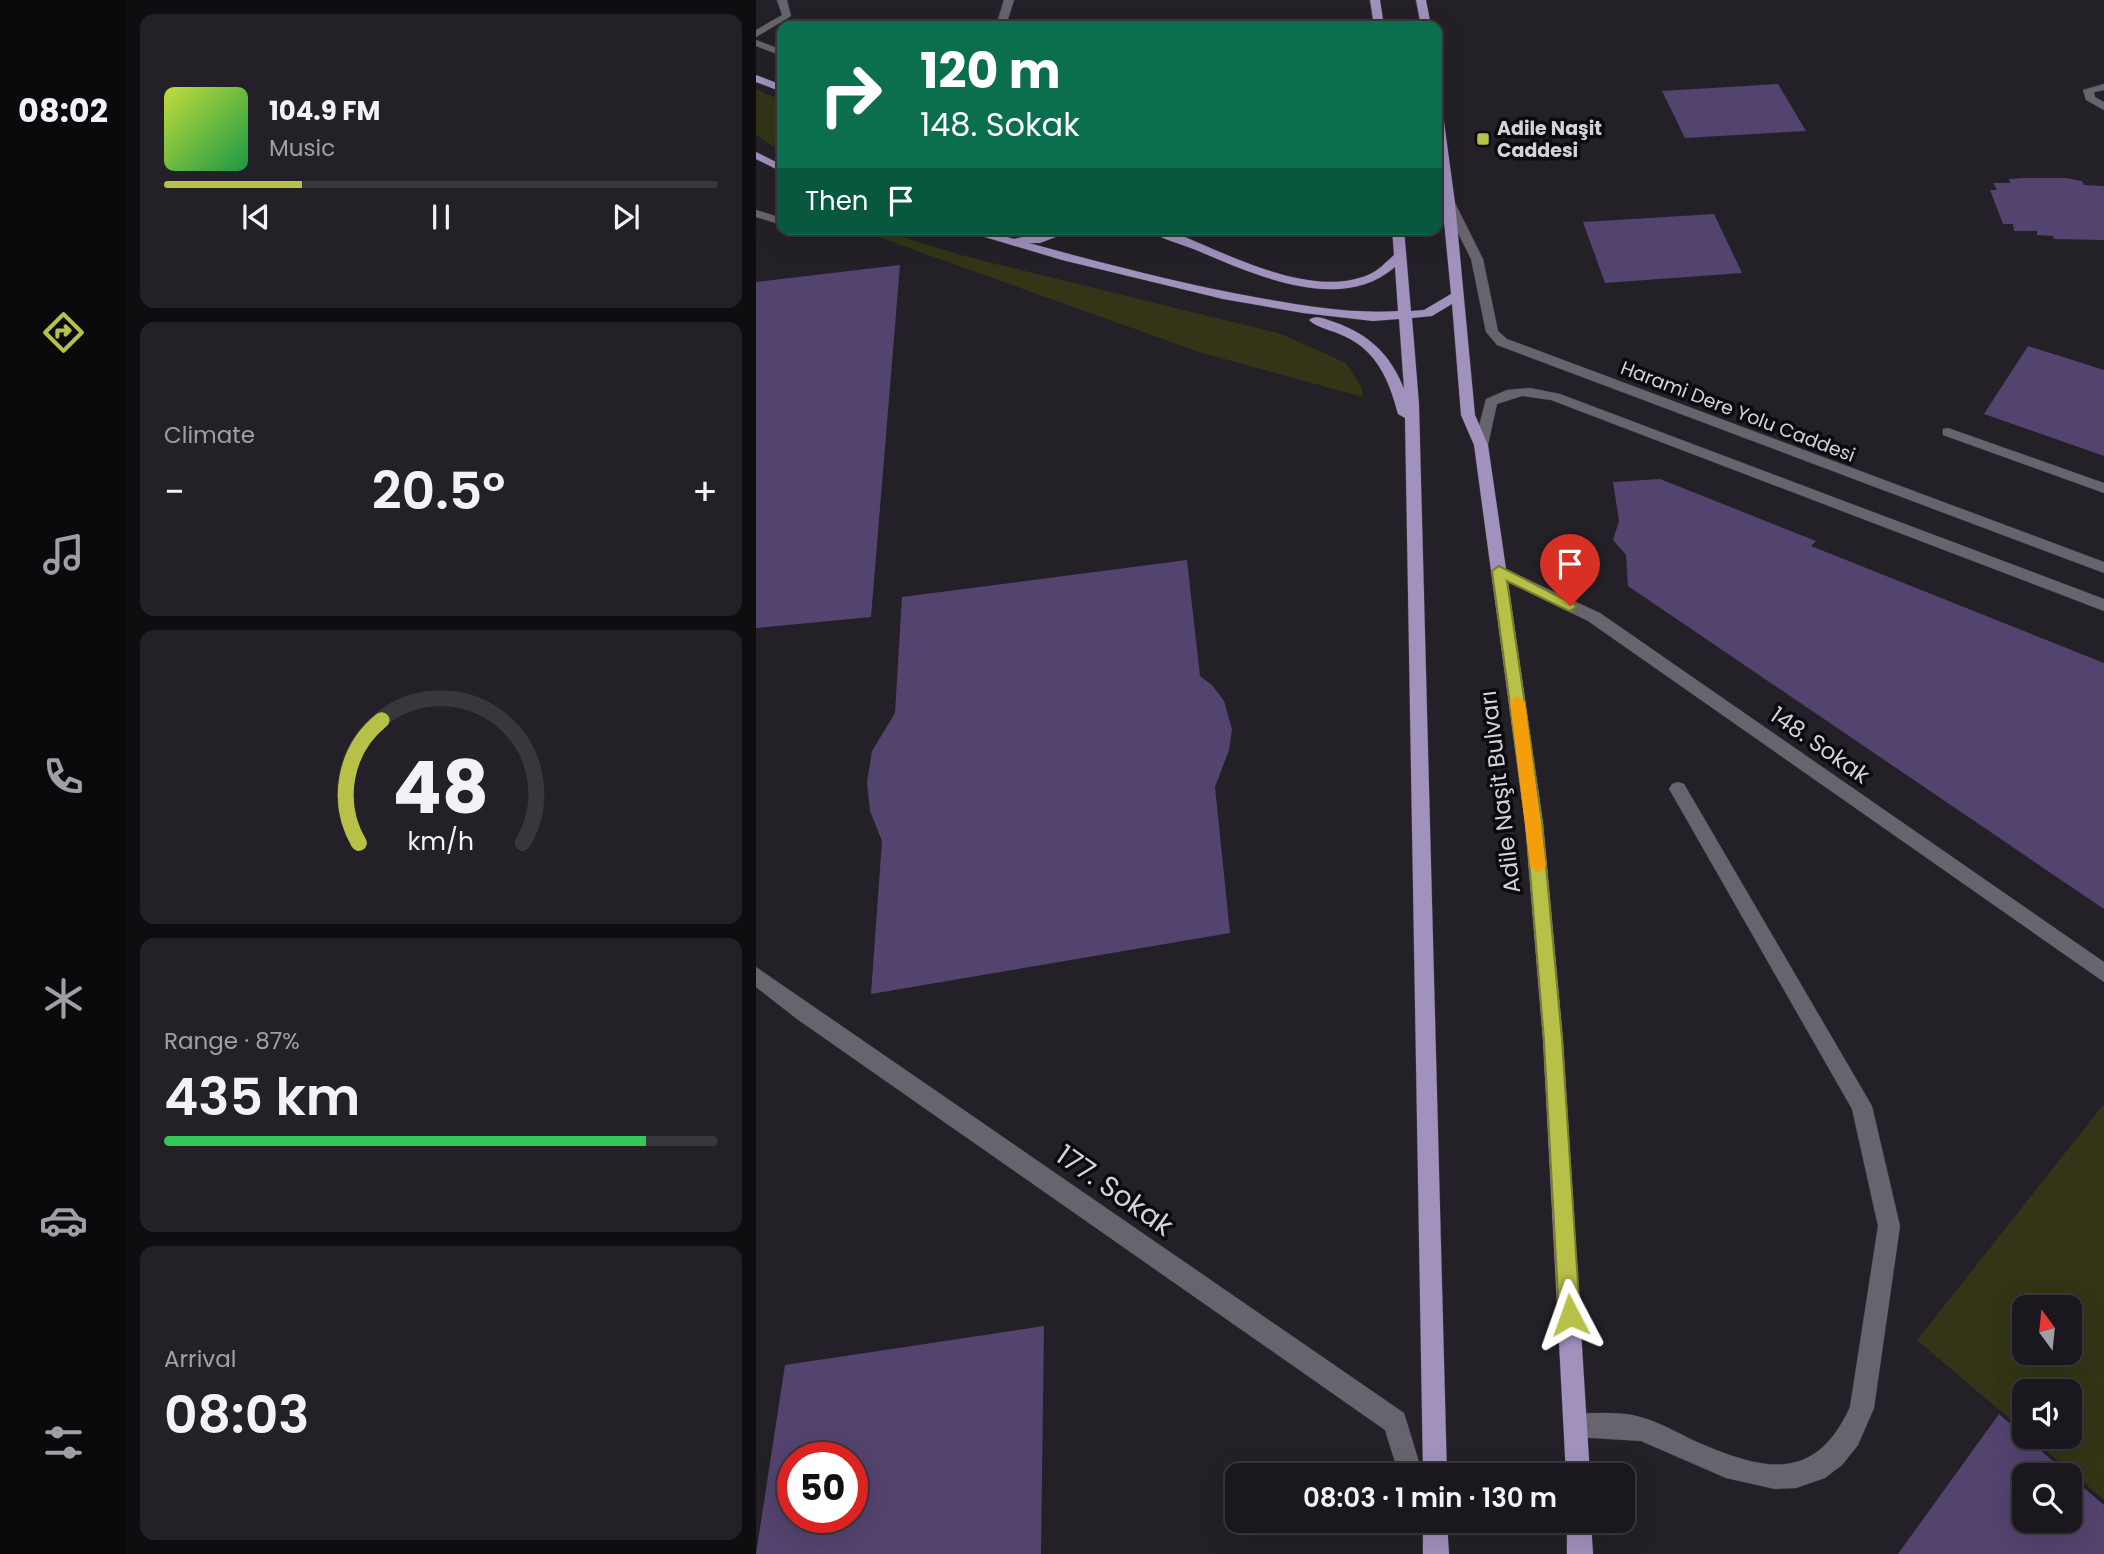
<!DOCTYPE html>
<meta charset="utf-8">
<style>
body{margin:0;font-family:Poppins,sans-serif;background:#232127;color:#f1f3f6;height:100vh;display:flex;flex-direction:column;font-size:26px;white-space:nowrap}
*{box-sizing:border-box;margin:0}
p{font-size:23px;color:#9fa0a4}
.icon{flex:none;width:38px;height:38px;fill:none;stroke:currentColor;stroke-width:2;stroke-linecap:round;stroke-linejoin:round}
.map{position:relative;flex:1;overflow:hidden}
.sheet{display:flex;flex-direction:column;gap:14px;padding:14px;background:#0e0d10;width:630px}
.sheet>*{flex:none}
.top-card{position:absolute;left:21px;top:21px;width:665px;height:214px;border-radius:14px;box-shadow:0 7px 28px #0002,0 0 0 2px #38373c;background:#0b6e4f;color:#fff;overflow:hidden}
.needle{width:46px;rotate:345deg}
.buttons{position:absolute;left:1256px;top:1295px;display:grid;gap:14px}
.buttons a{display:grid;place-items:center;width:70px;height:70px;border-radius:14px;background:#1a181e;box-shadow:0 7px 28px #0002,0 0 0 2px #38373c;font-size:35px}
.speed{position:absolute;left:21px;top:1442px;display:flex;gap:14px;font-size:35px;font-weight:700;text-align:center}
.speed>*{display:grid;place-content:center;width:91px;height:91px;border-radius:50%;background:#1a181e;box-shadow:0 7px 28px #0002,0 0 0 2px #38373c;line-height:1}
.speed .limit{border:10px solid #d22;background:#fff;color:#111}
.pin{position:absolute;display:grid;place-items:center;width:60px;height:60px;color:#fff;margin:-72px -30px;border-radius:50% 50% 50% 0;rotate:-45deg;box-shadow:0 0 7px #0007}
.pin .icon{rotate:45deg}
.me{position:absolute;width:77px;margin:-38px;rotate:356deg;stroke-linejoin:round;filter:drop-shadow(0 0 5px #0008)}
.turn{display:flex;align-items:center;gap:24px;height:147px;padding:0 28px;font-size:32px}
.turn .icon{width:91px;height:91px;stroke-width:2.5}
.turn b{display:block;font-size:49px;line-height:60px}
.then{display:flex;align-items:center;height:66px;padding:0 28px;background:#0003;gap:14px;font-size:26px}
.big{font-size:52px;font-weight:600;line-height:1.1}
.sheet .card{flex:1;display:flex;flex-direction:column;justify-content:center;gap:10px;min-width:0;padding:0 24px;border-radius:14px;background:#232127}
.sheet .dial{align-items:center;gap:0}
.dial svg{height:182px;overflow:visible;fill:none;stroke:#38373c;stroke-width:7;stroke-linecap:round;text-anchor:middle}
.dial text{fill:#f1f3f6;stroke:none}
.song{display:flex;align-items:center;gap:21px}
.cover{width:84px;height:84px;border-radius:10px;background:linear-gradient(135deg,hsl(70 70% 55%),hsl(140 70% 35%))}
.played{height:7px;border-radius:4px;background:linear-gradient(90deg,#b7c147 25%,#38373c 25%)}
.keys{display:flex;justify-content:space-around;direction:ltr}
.heat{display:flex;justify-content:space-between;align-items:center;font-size:38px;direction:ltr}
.charge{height:10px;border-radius:5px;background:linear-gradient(90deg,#34c759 87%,#38373c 0)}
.trip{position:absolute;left:469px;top:1463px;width:410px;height:70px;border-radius:14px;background:#1a181e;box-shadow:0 7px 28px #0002,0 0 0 2px #38373c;font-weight:600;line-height:70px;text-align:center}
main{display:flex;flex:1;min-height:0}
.tabs{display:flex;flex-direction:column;width:126px;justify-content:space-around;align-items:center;background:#0a0a0c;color:#9fa0a4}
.tabs .icon{width:49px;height:49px}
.tabs .current{color:#b7c147}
.tabs b{font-size:32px;color:#f1f3f6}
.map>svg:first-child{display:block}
.green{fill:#333516;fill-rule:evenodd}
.building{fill:#53436f;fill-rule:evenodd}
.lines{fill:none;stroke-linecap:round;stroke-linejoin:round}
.minor-casing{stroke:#3c3a41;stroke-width:1}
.major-casing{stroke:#3c3a41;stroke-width:1}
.minor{fill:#67646e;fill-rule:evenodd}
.major{fill:#a091bd;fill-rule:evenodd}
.route{fill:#b7c147;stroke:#777d2e;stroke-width:2}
.slow{fill:#f59e0b}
.poi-dot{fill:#b7c147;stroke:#0c0a0e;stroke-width:2.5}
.labels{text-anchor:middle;stroke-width:7;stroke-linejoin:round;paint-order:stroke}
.far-poi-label{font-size:19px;font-weight:bold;fill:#d5d3d9;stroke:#0c0a0e;text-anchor:start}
.far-street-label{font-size:19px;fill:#d5d3d9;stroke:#0c0a0e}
.street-label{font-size:23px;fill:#d5d3d9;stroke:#0c0a0e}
.near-street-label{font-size:28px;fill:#d5d3d9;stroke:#0c0a0e}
</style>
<main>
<nav class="tabs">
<b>08:02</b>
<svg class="icon current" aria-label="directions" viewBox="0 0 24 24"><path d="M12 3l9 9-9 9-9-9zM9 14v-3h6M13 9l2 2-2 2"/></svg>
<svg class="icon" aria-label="music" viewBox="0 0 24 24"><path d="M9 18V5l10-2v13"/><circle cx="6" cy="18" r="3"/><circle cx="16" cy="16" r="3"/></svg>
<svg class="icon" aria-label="phone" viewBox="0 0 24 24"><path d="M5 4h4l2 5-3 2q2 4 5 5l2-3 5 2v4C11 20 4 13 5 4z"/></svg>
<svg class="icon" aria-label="climate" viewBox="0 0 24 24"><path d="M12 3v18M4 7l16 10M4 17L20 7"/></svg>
<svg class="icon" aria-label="car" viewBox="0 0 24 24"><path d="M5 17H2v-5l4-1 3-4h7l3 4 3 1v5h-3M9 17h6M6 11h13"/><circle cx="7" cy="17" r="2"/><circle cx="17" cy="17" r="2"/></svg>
<svg class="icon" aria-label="filters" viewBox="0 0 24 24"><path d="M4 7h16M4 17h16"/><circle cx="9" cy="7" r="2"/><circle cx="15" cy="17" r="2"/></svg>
</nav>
<section class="sheet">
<div class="card">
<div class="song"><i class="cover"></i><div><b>104.9 FM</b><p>Music</p></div></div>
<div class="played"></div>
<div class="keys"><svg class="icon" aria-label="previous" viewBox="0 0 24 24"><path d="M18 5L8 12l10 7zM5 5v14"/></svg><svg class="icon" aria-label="pause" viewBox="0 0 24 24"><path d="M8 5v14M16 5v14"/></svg><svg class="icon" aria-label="next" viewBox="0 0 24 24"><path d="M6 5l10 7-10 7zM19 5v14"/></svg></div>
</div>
<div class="card"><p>Climate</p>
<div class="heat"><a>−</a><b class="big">20.5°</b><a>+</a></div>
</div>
<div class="card dial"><svg viewBox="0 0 100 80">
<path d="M14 69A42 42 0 1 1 86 69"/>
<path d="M14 69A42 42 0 0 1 24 15" stroke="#b7c147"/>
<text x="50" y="56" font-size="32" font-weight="700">48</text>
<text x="50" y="72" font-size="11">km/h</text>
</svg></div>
<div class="card"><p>Range · 87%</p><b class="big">435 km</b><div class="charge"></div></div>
<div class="card"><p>Arrival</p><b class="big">08:03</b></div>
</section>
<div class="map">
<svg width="1348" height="1554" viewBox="0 0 1348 1554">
<rect width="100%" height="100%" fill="#232028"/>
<!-- green -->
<g class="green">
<polygon points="0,89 26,101 26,152 0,135"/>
<polygon points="100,229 119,229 208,256 525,334 590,363 606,388 607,397 443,352"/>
<path d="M1348,1104V1500L1274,1437H1314V1391H1269V1432L1161,1340ZM1314,1307V1353H1269V1307Z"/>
</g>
<!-- building -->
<g class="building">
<polygon points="1022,84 1050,131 929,138 906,91"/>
<polygon points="1267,178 1310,178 1326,181 1328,185 1348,186 1348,240 1298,239 1297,236 1281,235 1281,231 1258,231 1257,224 1247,224 1234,190 1241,190 1237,183 1254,183 1253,179"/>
<polygon points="958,214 986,273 849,283 827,222"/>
<polygon points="144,265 115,617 0,628 0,282"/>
<polygon points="1272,346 1348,370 1348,456 1228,414"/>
<polygon points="904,479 1060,541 1055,546 1348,663 1348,909 872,586 870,555 857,540 863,521 857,482"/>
<polygon points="431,560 444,676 456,685 468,701 476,729 473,750 459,787 474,933 115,994 126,841 114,811 111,782 116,751 139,713 146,597"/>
<path d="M288,1326L285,1554H0L29,1365ZM37,1458H96V1517H37Z"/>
<polygon points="1243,1414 1313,1475 1269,1475 1269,1521 1314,1521 1314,1476 1348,1505 1348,1554 1142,1554"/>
</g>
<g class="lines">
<defs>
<g id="minor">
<polygon points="21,0 31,0 35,16 0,37 0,30 26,15"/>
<polygon points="248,0 258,0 250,26 240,26"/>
<polygon points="0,40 26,50 26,56 0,46"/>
<polygon points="1348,84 1348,90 1338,92 1339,97 1348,102 1348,110 1330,100 1327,90"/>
<polygon points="693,200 699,203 727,259 742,331 751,339 1348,562 1348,573 741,345 730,332 715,259 687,203"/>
<polygon points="0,210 26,218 26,225 0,217"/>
<polygon points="774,388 804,394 1348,599 1348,611 795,400 766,396 741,404 732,445 725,449 720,448 718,445 730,399 751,390"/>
<polygon points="1192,428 1348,483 1348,493 1187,435 1187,429"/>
<polygon points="743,566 844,613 1348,962 1348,982 832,621 738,575 735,571 738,567"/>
<path d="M922,782L928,784L1116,1106L1144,1226L1118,1408L1102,1445L1086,1465L1069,1478L1040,1488L1019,1489L970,1478L885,1441L820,1437L811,1434L808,1425L811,1416L820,1413C841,1414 864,1411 884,1417C907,1423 926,1436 948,1445C1014,1473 1061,1479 1094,1407L1122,1226L1096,1109L916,794L913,789L916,784Z"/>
<polygon points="0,967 648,1413 667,1475 643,1475 629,1430 41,1019 0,987"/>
</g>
<g id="major">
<polygon points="614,0 624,0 628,26 618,26"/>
<polygon points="660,0 670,0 675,26 665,26"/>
<polygon points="0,75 26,85 26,92 0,82"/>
<path d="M681,104L686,107L699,203L719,415L732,445L787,823L807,1040L834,1475H810L787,1040L769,823L718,445L705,415L696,304L676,316L656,318L663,404L691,1475H667L649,418L642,414C633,380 621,351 588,336C576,330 561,328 553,320C560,314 569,319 578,322C613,334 635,355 648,389L643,319L617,321L547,313L467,299L306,260L202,229H222L258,239L302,229H321L284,243H273C349,264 426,284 504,298C549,306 596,314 642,311L639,267C584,315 497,274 440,250C425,244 404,239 391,229H409C465,250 551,300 612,275C622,271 630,262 638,255L636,229H648L655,311L668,310L695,294L681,149Z"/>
<polygon points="0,152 26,165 26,172 0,159"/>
<polygon points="667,1521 691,1521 693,1554 667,1554"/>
<polygon points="811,1521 835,1521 837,1554 811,1554"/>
</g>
</defs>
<!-- minor casing -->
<use href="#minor" class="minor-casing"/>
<!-- major casing -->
<use href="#major" class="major-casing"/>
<!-- minor -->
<use href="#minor" class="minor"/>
<!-- major -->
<use href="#major" class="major"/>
</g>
<!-- route -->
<polygon class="route" points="743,566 821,606 814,611 809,609 751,581 786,823 806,1040 824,1315 821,1322 814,1325 806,1322 803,1315 788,1040 770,823 736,571"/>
<!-- slow -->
<polygon class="slow" points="761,696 769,702 790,866 782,873 774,866 754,702"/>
<!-- markers -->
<rect class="poi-dot" x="720" y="132" width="14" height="14" rx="3.5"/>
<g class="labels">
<!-- far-poi labels -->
<g class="far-poi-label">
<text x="741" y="135">Adile Naşit<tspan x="741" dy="22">Caddesi</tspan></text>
</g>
<!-- far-street labels -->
<g class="far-street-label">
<text transform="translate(982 411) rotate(21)" y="7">Harami Dere Yolu Caddesi</text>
</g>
<!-- street labels -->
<g class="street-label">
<text transform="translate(1064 745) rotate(35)" y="8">148. Sokak</text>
<text transform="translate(744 792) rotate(-97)" y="8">Adile Naşit Bulvarı</text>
</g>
<!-- near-street labels -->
<g class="near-street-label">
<text transform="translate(359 1190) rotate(35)" y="10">177. Sokak</text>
</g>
</g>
</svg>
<div class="buttons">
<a><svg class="needle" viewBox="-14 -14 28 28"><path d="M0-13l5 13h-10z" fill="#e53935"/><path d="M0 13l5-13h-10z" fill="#9fa0a4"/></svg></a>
<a><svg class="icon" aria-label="sound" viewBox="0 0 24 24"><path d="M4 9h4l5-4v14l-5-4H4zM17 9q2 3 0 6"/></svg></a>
<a><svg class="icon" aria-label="search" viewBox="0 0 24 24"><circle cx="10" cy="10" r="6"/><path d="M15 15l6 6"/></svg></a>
</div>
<div class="speed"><div class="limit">50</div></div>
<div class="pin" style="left:814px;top:606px;background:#d93025"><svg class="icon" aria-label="arrive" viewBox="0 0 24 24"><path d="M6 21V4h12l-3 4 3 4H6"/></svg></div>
<svg class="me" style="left:814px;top:1315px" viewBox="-20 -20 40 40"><path d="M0-17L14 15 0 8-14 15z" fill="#b7c147" stroke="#fff" stroke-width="4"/></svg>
<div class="trip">08:03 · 1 min · 130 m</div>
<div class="top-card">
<div class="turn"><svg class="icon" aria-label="right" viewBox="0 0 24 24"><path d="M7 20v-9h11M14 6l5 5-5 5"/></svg><div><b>120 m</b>148. Sokak</div></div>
<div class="then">Then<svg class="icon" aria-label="arrive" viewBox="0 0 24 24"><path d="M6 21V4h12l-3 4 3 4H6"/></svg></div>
</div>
</div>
</main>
